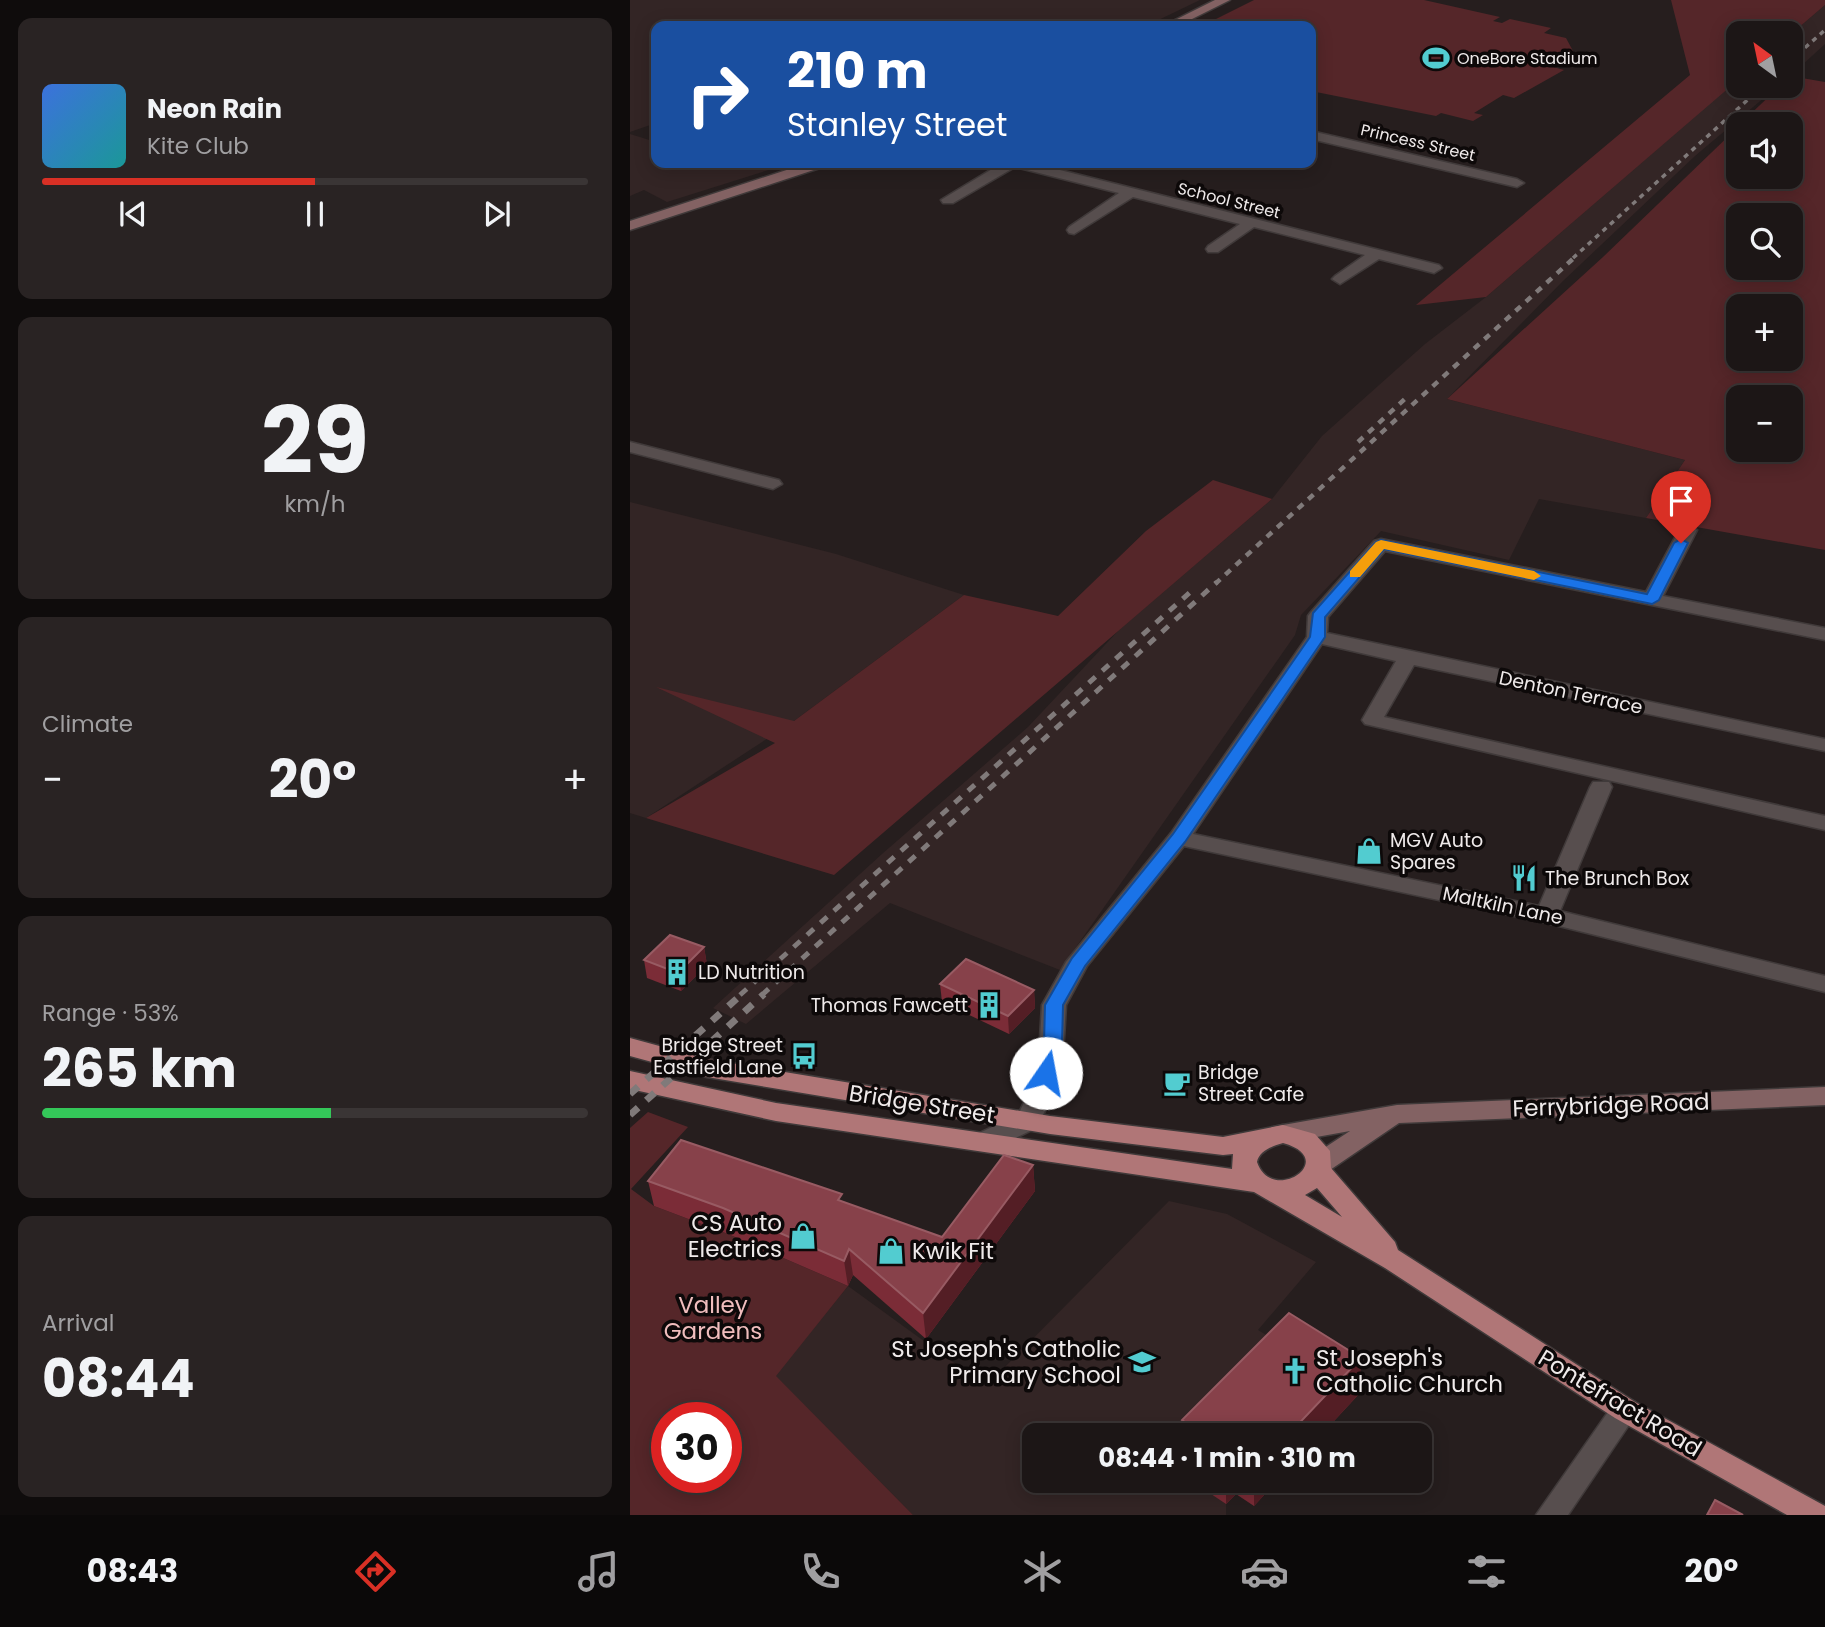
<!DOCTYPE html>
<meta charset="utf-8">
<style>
body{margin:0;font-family:Poppins,sans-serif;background:#292323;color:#f1f3f6;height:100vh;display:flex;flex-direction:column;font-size:26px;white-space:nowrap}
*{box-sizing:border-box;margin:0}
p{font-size:23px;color:#a09fa1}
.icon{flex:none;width:38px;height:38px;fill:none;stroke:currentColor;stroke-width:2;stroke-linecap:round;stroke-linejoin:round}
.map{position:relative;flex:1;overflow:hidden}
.drawer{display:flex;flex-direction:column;gap:18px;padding:18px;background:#0f0c0c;width:630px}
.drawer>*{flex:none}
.top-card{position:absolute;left:21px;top:21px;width:665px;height:147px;border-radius:14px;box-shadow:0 4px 18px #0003,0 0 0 2px #3a3535;background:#1a4fa0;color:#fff;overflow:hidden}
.needle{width:46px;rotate:327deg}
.fabs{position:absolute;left:1096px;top:21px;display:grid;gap:14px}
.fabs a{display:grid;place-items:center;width:77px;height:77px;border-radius:14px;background:#1c1616;box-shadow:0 4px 18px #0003,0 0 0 2px #3a3535;font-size:35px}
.speed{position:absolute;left:21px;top:1402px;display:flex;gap:14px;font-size:35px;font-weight:700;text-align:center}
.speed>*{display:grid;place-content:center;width:91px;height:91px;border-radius:50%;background:#1c1616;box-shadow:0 4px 18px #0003,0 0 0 2px #3a3535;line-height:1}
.speed .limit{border:10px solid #d22;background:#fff;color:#111}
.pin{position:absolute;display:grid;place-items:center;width:60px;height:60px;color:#fff;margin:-72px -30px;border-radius:50% 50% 50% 0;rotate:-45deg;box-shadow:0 0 7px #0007}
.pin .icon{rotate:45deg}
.me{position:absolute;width:77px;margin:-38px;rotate:12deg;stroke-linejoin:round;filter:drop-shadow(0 0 5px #0008)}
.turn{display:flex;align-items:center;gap:24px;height:147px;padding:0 21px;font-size:32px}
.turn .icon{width:91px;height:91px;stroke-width:2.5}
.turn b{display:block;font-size:49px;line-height:60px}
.big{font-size:52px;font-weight:700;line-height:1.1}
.drawer .tile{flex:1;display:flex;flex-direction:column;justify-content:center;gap:10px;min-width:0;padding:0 24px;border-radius:14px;background:#292323}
.drawer .dial{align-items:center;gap:0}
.dial b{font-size:91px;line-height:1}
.song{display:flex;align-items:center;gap:21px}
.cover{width:84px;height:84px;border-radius:10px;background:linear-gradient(135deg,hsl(220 70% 55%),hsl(180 70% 35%))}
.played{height:7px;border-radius:4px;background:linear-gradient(90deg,#d93025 50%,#3a3535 50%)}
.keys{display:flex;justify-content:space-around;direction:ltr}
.heat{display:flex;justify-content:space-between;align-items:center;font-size:38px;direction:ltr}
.charge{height:10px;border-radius:5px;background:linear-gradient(90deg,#34c759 53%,#3a3535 0)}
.trip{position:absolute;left:392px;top:1423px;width:410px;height:70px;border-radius:14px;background:#1c1616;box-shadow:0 4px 18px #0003,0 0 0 2px #3a3535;font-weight:700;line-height:70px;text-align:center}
.tab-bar{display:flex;height:112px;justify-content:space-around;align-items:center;background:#0b0909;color:#a09fa1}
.tab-bar .icon{width:49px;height:49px}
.tab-bar .current{color:#d93025}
.tab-bar b{font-size:32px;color:#f1f3f6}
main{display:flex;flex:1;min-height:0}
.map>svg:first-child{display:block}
.built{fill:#332525}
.green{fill:#552629;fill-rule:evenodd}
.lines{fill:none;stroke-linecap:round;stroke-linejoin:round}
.street-casing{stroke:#403a3a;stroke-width:3}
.secondary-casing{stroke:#403a3a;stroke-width:3}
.primary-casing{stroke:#403a3a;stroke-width:3}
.street{fill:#574e4e;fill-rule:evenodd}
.secondary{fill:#836263;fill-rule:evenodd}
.primary{fill:#b07677;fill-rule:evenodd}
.rail-far3{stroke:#807a7a;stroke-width:3.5;stroke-dasharray:5 5;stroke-linecap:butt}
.rail-far2{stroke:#807a7a;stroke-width:4.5;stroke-dasharray:7 7;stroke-linecap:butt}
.rail-far1{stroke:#807a7a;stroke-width:5;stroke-dasharray:9 9;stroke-linecap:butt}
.rail{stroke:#807a7a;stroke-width:7;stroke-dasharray:11 11;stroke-linecap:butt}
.wall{fill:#7b2c37}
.shaded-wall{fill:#541e25}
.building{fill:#87414a;stroke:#985b63;stroke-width:2}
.route{fill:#1a73e8;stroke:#114b97;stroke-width:2}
.slow{fill:#f59e0b}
.labels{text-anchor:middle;stroke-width:7;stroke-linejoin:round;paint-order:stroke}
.far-poi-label{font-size:16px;fill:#efeaea;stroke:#0d0909;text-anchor:start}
.far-street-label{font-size:16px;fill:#efeaea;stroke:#0d0909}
.street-label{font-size:19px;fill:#efeaea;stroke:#0d0909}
.poi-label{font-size:19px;fill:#efeaea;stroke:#0d0909;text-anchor:start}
.near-street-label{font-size:23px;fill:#efeaea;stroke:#0d0909}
.near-poi-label{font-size:23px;fill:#efeaea;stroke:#0d0909;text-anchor:end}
.near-park-label{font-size:23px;fill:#f0bdbd;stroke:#0d0909}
</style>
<main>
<section class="drawer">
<div class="tile">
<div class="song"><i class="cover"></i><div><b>Neon Rain</b><p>Kite Club</p></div></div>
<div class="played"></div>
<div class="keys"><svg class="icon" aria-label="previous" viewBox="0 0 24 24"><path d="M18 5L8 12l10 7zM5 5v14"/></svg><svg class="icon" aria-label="pause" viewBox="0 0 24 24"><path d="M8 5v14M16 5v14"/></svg><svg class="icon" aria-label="next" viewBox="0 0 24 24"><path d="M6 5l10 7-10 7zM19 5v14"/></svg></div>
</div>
<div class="tile dial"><b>29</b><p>km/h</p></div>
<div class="tile"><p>Climate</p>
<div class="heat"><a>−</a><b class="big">20°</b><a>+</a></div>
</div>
<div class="tile"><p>Range · 53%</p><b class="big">265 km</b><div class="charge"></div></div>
<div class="tile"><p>Arrival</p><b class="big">08:44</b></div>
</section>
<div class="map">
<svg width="1195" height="1515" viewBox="0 0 1195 1515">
<rect width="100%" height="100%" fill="#261e1e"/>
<!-- built -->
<g class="built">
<polygon points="0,0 570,0 516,26 26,26 26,123 0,132"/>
<polygon points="1195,5 1195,44 1160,76 1160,35"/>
<polygon points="1108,45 1108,86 1148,86 1065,156 933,281 817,399 1055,460 1016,518 909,499 879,560 751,531 671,615 665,635 430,970 260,903 116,1024 83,1008 252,854 398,727 489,630 642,499 692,436 795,344 856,297 1068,114"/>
<polygon points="0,134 26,142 26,163 161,163 37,202 14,190 0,196"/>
<polygon points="0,502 206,554 334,595 164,721 16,818 0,813"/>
<polygon points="539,1201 597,1214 686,1262 628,1330 658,1348 573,1435 404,1435 404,1480 565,1481 596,1504 596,1515 283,1515 145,1376 218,1286 356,1386"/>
</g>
<!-- green -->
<g class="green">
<polygon points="624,0 794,0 870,17 863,21 872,23 880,19 921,28 914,33 936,38 943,51 920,66 934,70 884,98 873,95 844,113 853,115 843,121 811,113 806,116 681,91 681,26 572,26"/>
<polygon points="1041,0 1195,0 1195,5 1160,35 1108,33 1108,80 856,297 786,305 1060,75"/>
<path d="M1160,76L1195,82V550L1016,518L1055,460L817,399L973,257L1108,127V177H1160V124H1110L1150,86H1160ZM1108,215H1160V268H1108ZM1108,306H1160V359H1108ZM1108,397H1160V450H1108Z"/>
<polygon points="583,480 642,499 204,875 16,818 145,743 26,687 164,721 334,595 428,616 516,531"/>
<path d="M18,1112L58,1127L1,1189L24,1206L98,1234L218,1286L146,1376L283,1515H0V1128ZM37,1418H96V1477H37Z"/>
</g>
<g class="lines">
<defs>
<g id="street">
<polygon points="681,131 887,179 894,183 887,187 681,139"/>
<polygon points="372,163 402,163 809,265 812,268 804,273 749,259 710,284 702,279 705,276 735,255 624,227 588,252 578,252 576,249 578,246 610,224 503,197 444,234 439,233 437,230 439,227 489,193 385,167 323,203 313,203 311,200"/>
<polygon points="0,442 149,480 152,484 143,489 0,452"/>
<polygon points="1058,525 1067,530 1033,596 1195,628 1195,640 755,551 698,617 697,633 1195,739 1195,751 784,665 754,717 1195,816 1195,830 735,724 732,720 766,661 692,644 563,834 909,906 960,787 963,782 979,782 982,787 930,911 1195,976 1195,992 917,923 554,846 457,966 436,1005 433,1055 425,1092 406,1128 363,1149 354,1151 345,1149 341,1142 345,1135 388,1115 399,1092 409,1055 412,1005 436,962 541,833 677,637 678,616 681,612 744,541 751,539 1016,592 1049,530"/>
<polygon points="995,1398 1005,1402 1009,1410 938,1515 906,1515 985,1402"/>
</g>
<g id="secondary">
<polygon points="585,0 600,0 548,26 533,26"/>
<polygon points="178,163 198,163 196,166 0,230 0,221"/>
<polygon points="1195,1087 1195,1105 769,1123 700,1170 691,1173 682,1170 678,1163 682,1156 720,1131 653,1143 644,1141 640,1134 644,1127 653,1125 767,1105"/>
</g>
<path id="primary" d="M0,1038L77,1059L420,1116L593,1137L653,1125L685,1134L700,1151L701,1168L765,1242L768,1250L1005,1402L1195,1506V1515H1157L985,1418L755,1268L624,1192L146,1121L0,1089V1071L146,1103L602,1169L603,1154L593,1155L420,1134L77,1077L0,1056ZM653,1143C711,1159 642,1206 627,1162C629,1151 642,1146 653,1143ZM687,1188L712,1217L675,1195Z"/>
</defs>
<!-- street casing -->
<use href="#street" class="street-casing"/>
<!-- secondary casing -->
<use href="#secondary" class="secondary-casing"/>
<!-- primary casing -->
<use href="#primary" class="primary-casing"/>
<!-- street -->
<use href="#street" class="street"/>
<!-- secondary -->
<use href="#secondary" class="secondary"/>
<!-- primary -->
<use href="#primary" class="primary"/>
<!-- rail-far3 -->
<g class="rail-far3">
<polyline points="1160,61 1195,30"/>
<polyline points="943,258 1133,86"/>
</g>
<!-- rail-far2 -->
<g class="rail-far2">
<polyline points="728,442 777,397"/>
<polyline points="585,584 945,257"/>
</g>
<!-- rail-far1 -->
<g class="rail-far1">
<polyline points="110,995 566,587"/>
<polyline points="132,995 587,582"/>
</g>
<!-- rail -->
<g class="rail">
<polyline points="0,1094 112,994"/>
<polyline points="0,1115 134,994"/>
</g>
</g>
<!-- wall -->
<g class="wall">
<polygon points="74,947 77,965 51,991 17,978 14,960"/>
<polygon points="310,984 404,990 405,1008 379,1034 312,1002"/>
<polygon points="403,1165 405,1191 296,1339 223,1275 218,1286 98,1234 24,1206 18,1181 312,1237"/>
<polygon points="731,1358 729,1394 691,1435 552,1435 552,1420"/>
<polygon points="563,1480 648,1480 624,1506 606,1494 596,1504 563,1482"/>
</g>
<!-- shaded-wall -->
<g class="shaded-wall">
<polygon points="74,947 77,965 51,991 48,973"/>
<polygon points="404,990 405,1008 379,1034 378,1016"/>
<polygon points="403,1165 405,1191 296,1339 293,1313"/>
<polygon points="219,1249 223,1275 218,1286 214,1261"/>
<polygon points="731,1358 729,1394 691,1435 658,1435"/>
<polygon points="596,1480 606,1480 606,1494 596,1504"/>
<polygon points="624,1480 648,1480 624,1506"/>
</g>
<!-- building -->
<g class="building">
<polygon points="40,935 74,947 48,973 14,960"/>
<polygon points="336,959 404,990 378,1016 310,984"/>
<polygon points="51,1140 212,1194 208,1200 312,1237 374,1155 403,1165 293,1313 219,1249 214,1261 93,1208 18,1181"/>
<polygon points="659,1313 731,1358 658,1435 574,1435 552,1420"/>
<polygon points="1085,1500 1113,1515 1077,1515"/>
</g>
<!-- route -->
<polygon class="route" points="1051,539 1058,543 1029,600 1022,604 754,549 695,617 695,637 555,842 455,966 433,1005 432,1044 423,1078 409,1078 407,1073 414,1044 415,1005 442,958 543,834 680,637 683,613 746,542 751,540 1017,594 1044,543"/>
<!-- slow -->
<polygon class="slow" points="751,540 904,571 911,576 904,580 754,549 730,577 720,577 720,571 746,542"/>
<!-- icons -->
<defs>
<symbol id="stadium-bare" viewBox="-9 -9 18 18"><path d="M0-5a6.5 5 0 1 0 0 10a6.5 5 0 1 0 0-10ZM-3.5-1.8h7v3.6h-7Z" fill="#52ccd0" stroke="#0d0909" stroke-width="2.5" paint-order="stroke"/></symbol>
<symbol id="shop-bare" viewBox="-9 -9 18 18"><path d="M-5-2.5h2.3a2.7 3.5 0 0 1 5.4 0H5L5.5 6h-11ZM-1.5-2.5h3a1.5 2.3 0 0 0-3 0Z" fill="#52ccd0" stroke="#0d0909" stroke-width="2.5" paint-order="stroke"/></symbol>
<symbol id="restaurant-bare" viewBox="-9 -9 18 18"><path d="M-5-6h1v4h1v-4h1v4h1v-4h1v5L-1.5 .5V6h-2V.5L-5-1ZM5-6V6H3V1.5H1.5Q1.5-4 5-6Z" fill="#52ccd0" stroke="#0d0909" stroke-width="2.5" paint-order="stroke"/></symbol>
<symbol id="building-bare" viewBox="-9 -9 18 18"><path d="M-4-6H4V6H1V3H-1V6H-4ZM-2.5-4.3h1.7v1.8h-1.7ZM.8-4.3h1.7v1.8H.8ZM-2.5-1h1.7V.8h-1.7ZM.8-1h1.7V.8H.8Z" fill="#52ccd0" stroke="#0d0909" stroke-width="2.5" paint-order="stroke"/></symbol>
<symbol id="bus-bare" viewBox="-9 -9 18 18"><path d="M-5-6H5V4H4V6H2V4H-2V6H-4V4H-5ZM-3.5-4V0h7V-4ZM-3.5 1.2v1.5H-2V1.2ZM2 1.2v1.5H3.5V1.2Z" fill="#52ccd0" stroke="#0d0909" stroke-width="2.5" paint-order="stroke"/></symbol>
<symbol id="cafe-bare" viewBox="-9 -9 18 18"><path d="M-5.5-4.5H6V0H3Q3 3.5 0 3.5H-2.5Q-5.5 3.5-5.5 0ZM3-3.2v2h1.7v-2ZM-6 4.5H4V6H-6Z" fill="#52ccd0" stroke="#0d0909" stroke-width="2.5" paint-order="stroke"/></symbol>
<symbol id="school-bare" viewBox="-9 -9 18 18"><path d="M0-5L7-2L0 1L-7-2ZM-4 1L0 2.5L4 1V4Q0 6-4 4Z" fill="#52ccd0" stroke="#0d0909" stroke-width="2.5" paint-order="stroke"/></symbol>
<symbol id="church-bare" viewBox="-9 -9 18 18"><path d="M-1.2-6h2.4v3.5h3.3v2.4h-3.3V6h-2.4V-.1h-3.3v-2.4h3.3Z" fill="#52ccd0" stroke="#0d0909" stroke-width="2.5" paint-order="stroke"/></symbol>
</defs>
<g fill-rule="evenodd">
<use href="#stadium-bare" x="787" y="39" width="38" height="38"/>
<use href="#shop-bare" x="720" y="832" width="38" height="38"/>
<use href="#restaurant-bare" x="875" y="859" width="38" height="38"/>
<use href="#building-bare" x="28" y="953" width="38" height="38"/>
<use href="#building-bare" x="340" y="986" width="38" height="38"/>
<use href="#bus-bare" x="155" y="1037" width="38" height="38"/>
<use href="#cafe-bare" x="528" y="1064" width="38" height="38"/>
<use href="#shop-bare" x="154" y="1217" width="38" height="38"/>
<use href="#shop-bare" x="242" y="1232" width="38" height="38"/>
<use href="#school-bare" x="493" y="1343" width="38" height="38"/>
<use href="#church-bare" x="646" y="1352" width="38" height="38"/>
</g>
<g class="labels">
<!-- far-poi labels -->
<g class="far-poi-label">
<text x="827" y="64">OneBore Stadium</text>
</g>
<!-- far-street labels -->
<g class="far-street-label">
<text transform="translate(788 142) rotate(13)" y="6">Princess Street</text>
<text transform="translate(599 200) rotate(14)" y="6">School Street</text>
</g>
<!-- street labels -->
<g class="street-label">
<text transform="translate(941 692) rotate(12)" y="7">Denton Terrace</text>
<text transform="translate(873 905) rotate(12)" y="7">Maltkiln Lane</text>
</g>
<!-- poi labels -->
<g class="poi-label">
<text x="760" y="847">MGV Auto<tspan x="760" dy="22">Spares</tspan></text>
<text x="915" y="885">The Brunch Box</text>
<text x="68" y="979">LD Nutrition</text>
<text x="338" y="1012" text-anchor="end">Thomas Fawcett</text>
<text x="153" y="1052" text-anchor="end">Bridge Street<tspan x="153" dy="22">Eastfield Lane</tspan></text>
<text x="568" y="1079">Bridge<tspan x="568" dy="22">Street Cafe</tspan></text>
</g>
<!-- near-street labels -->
<g class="near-street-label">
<text transform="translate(292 1104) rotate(9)" y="8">Bridge Street</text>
<text transform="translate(981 1105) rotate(-2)" y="8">Ferrybridge Road</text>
<text transform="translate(990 1403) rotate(31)" y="8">Pontefract Road</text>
</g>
<!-- near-poi labels -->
<g class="near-poi-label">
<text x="152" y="1231">CS Auto<tspan x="152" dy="26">Electrics</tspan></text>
<text x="282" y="1259" text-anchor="start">Kwik Fit</text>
<text x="491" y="1357">St Joseph's Catholic<tspan x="491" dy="26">Primary School</tspan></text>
<text x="686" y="1366" text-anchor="start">St Joseph's<tspan x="686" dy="26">Catholic Church</tspan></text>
</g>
<!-- near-park labels -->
<g class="near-park-label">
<text x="83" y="1313">Valley<tspan x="83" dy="26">Gardens</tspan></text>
</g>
</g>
</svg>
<div class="fabs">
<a><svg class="needle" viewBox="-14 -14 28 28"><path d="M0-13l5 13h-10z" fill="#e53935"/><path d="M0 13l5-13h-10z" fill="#a09fa1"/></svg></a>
<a><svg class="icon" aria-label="sound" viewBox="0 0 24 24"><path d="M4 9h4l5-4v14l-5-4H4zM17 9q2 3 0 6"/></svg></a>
<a><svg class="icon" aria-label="search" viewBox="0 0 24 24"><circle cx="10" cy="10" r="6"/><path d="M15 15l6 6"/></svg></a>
<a>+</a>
<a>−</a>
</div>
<div class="speed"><div class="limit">30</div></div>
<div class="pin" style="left:1051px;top:543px;background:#d93025"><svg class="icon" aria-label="arrive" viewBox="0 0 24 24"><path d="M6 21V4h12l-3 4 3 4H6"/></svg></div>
<svg class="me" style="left:416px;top:1073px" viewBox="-20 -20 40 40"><circle r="19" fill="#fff"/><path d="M0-13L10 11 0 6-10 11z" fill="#1a73e8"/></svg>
<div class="trip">08:44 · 1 min · 310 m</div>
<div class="top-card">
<div class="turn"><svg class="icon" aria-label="right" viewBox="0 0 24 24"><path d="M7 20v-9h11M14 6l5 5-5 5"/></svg><div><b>210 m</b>Stanley Street</div></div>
</div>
</div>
</main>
<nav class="tab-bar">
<b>08:43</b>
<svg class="icon current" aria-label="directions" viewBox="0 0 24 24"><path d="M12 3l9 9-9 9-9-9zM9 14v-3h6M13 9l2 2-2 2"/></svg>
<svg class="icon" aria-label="music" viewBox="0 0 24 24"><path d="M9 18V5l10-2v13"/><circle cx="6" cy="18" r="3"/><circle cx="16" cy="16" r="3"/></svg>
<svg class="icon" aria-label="phone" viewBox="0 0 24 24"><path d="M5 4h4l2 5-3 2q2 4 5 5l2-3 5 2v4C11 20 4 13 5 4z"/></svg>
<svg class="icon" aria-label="climate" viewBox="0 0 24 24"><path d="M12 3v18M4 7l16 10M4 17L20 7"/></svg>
<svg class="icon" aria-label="car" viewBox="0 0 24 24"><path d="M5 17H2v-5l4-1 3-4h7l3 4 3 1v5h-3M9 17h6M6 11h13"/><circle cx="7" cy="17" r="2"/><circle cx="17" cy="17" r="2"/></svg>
<svg class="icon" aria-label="filters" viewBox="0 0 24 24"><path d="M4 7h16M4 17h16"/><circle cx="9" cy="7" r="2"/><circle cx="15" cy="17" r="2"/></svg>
<b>20°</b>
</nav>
